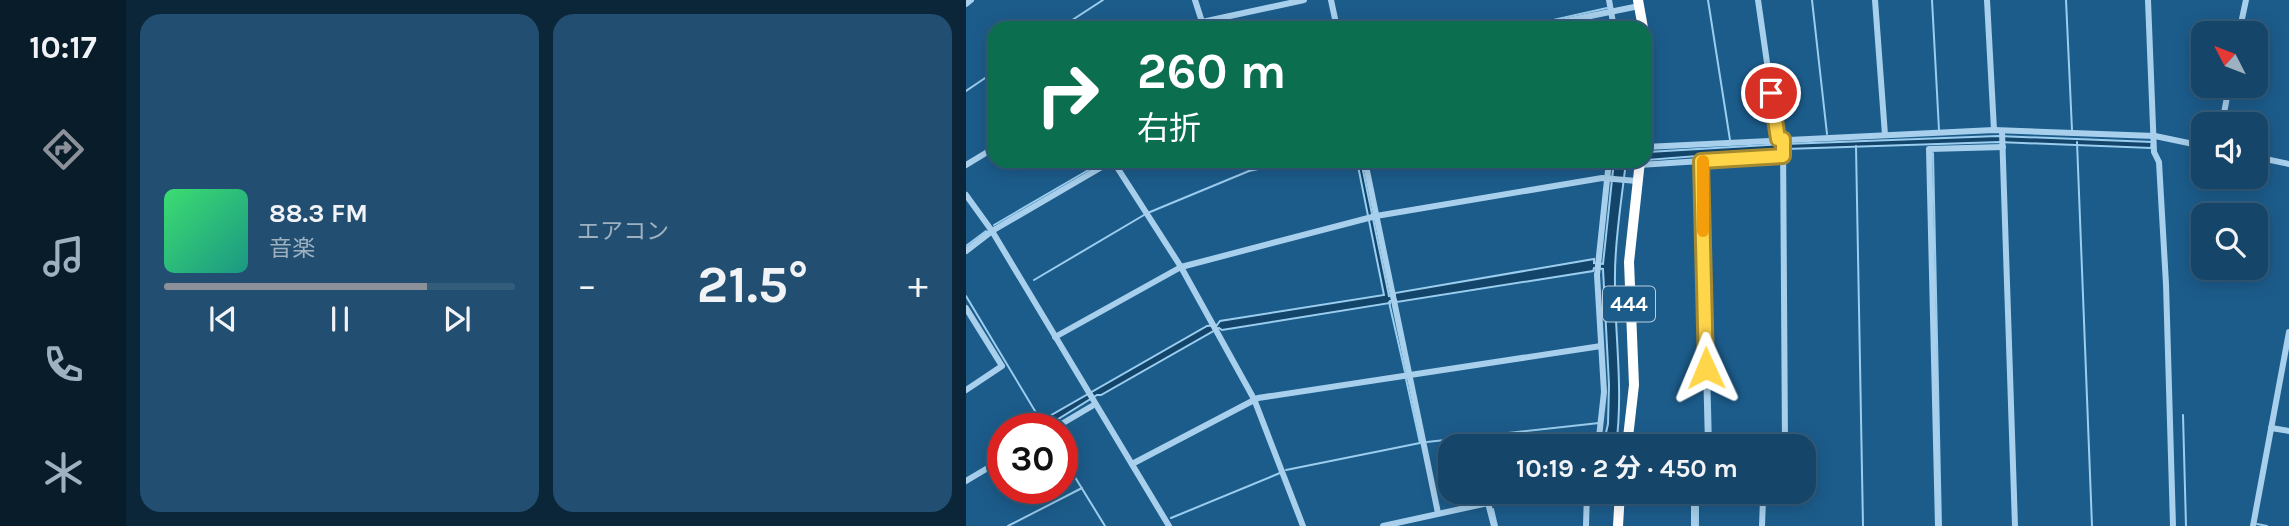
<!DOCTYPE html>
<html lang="ja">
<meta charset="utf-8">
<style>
body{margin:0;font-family:Karla,"Noto Sans JP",sans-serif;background:#224f71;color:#f1f3f6;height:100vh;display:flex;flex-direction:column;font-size:26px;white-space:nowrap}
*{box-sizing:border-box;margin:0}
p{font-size:23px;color:#9db1c0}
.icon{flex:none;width:38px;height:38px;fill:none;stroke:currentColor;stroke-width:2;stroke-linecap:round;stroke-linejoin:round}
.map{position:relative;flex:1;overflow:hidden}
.sheet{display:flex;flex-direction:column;gap:14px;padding:14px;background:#0c2639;width:840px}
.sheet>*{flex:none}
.guide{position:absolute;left:21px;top:21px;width:665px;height:147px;border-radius:21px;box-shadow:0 4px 18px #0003,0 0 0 2px #345d7c;background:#0b6e4f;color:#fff;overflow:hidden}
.needle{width:46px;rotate:312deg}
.buttons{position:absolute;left:1225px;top:21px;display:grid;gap:14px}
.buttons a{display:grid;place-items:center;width:77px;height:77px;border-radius:14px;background:#154568;box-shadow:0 4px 18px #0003,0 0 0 2px #345d7c;font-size:35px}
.speed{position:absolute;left:21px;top:413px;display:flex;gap:14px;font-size:35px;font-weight:700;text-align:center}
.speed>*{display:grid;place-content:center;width:91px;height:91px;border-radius:50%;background:#154568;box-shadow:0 4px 18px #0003,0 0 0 2px #345d7c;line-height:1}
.speed .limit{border:10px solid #d22;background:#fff;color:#111}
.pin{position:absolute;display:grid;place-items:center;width:60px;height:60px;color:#fff;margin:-30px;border:4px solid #fff;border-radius:50%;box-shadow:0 2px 7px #0007}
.me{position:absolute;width:77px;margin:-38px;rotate:359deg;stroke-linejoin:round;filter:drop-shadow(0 0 5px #0008)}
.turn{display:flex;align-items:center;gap:24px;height:147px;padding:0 35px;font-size:32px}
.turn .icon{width:91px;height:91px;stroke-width:2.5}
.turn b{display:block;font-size:49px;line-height:60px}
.big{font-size:52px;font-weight:700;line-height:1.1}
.sheet .card{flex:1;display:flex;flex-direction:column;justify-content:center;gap:10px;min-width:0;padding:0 24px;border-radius:21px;background:#224f71}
.song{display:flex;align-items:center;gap:21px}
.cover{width:84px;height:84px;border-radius:10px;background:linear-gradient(135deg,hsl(140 70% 55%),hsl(170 70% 35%))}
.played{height:7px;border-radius:4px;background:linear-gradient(90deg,#8c9099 75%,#345d7c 75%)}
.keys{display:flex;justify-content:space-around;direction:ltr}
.heat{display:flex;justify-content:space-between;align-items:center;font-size:38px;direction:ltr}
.sheet .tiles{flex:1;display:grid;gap:14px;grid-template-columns:repeat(2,1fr)}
.trip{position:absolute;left:472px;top:434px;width:378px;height:70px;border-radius:21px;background:#154568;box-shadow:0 4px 18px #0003,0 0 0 2px #345d7c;font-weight:700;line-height:70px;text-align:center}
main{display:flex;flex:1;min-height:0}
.tabs{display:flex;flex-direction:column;width:126px;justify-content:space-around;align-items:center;background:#081c2a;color:#9db1c0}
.tabs .icon{width:49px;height:49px}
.tabs .current{color:#8c9099}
.tabs b{font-size:32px;color:#f1f3f6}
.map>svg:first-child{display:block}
.water{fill:#13446a;stroke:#9bcdee;stroke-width:2}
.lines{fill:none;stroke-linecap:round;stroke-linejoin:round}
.stream{stroke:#9bcdee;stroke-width:2}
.minor{stroke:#a8d0ed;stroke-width:6}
.highway{stroke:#fff;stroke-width:10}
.route-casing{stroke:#a68a30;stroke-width:18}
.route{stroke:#ffd54a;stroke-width:12}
.slow{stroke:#f59e0b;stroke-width:12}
.labels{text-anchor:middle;stroke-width:7;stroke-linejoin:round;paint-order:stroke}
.shield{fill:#1c5c8b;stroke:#bbcedc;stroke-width:2}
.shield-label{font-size:21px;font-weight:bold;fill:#fff}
</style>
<main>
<nav class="tabs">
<b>10:17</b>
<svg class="icon current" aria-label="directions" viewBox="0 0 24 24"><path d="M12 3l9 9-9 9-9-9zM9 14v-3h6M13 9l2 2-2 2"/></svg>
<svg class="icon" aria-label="music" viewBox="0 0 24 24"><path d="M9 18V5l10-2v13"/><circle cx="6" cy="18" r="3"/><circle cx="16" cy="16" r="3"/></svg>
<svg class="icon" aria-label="phone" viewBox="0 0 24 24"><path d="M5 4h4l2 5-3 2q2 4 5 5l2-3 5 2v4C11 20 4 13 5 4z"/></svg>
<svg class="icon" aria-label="climate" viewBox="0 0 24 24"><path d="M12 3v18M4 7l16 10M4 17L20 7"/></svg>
</nav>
<section class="sheet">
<div class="tiles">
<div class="card">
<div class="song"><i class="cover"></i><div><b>88.3 FM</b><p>音楽</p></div></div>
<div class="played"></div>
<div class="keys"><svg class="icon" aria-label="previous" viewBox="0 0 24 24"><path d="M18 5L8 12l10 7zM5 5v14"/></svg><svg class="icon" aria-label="pause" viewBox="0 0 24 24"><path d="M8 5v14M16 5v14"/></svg><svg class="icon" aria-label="next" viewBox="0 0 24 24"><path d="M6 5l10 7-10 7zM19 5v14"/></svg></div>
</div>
<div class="card"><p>エアコン</p>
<div class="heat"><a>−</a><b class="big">21.5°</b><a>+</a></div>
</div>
</div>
</section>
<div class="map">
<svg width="1323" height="526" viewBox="0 0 1323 526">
<rect width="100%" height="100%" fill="#1c5c8b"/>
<!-- water -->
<g class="water">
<polygon points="1032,136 1186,142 1185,148 1033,142 819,149 681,160 682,152 819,144"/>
<path d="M391,161H395L423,296L429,295V293L628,259V263L637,264L648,161H660C656,198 649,237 649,274C648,332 658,388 650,446H637L642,424L643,385L637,269L628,268L627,271L431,302L430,300L424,301V303L256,330L253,328L135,395H131L76,429H61L241,326L251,325L254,321L418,295Z"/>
</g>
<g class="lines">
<!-- stream -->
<g class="stream">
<polyline points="742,0 764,140"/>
<polyline points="846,0 861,134"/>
<polyline points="966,0 973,130"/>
<polyline points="1100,0 1106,130"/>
<polyline points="94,28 137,0"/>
<polyline points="551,28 641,8"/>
<polyline points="0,91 28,72"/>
<polyline points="1111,142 1126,526"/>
<polyline points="890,146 897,526"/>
<polyline points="967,153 975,526"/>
<polyline points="738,164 745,446"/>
<polyline points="184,212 283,171 329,161"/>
<polyline points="28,225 138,161"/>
<polyline points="0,246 20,231"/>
<polyline points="68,280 178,215"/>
<polyline points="0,296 75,421"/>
<polyline points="423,302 439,372"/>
<polyline points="1217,415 1220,526"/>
<polyline points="461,442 633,423"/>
<polyline points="96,456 139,526"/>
<polyline points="320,470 454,443 440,379"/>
<polyline points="747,492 747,495"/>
<polyline points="527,509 531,526"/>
<polyline points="205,518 314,473"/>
<polyline points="1291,524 1301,526"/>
<polyline points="42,526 116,488"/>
<polyline points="732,526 732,505"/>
</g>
<!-- minor -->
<g class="minor">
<polyline points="229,0 238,28"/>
<polyline points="365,0 371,28"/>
<polyline points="643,0 648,28"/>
<polyline points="792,0 812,139"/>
<polyline points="909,0 919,135"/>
<polyline points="1021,0 1028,130"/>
<polyline points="1182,0 1188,152 1193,162 1200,284 1207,526"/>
<polyline points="0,4 5,0"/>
<polyline points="226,28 236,22 338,0"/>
<polyline points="566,28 673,6"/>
<polyline points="1273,33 1280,0"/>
<polyline points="1256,124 1263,86"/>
<polyline points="1036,131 1049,526"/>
<polyline points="817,139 819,446"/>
<polyline points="679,147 1028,130 1189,136 1237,146"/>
<polyline points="1290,157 1323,164"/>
<polyline points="147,161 215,267 288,399 337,526"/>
<polyline points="399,161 472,513"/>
<polyline points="735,161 818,156"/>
<polyline points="0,165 28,148"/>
<polyline points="673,165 735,161 742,446"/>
<polyline points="0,195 26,231 203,526"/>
<polyline points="0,251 26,231 146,161"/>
<polyline points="0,308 36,366 0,390"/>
<polyline points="89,337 215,267 410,216 636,178 671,181"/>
<polyline points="1305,428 1323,431"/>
<polyline points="87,429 126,406"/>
<polyline points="632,446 638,392 631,275 643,161"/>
<polyline points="166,464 292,398 635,346"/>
<polyline points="0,481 37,459"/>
<polyline points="522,503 528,526"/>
<polyline points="652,503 797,499 806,497 810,492"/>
<polyline points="417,526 522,503 653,498"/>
<polyline points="620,526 621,492"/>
<polyline points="728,526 728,501"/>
<polyline points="796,526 797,499"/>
<polyline points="972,526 963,149 1037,147"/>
<polyline points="1287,526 1323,332"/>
</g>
<!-- highway -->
<g class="highway">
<polyline points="672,0 677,28"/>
<polyline points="679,37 682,73 679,110"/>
<polyline points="661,446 668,385 663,262 674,161"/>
<polyline points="652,526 654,492"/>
</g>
</g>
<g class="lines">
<defs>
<polyline id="route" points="740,368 735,161 817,156 817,139 812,139 805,93"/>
</defs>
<!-- route casing -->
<use href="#route" class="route-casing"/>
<!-- route -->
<use href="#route" class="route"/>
<!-- slow -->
<polyline class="slow" points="737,161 737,231"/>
</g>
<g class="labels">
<!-- shield labels -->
<rect class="shield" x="637" y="286.5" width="52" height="35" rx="5"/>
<g class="shield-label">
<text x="663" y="311">444</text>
</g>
</g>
</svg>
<div class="buttons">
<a><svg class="needle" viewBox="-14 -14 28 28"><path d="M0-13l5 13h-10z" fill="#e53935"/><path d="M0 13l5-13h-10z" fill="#9db1c0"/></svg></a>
<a><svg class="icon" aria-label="sound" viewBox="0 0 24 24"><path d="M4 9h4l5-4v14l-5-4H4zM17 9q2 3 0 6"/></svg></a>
<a><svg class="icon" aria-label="search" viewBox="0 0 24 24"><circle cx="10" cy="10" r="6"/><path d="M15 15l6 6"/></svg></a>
</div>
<div class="speed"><div class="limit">30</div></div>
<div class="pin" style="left:805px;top:93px;background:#d93025"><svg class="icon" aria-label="arrive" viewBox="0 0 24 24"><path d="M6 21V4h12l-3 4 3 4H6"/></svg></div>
<svg class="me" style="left:740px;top:368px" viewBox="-20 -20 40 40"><path d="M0-17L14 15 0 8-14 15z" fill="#ffd54a" stroke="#fff" stroke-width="4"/></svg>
<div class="trip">10:19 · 2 分 · 450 m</div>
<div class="guide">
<div class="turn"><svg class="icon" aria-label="right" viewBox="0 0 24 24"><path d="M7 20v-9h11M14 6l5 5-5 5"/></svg><div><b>260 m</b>右折</div></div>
</div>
</div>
</main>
